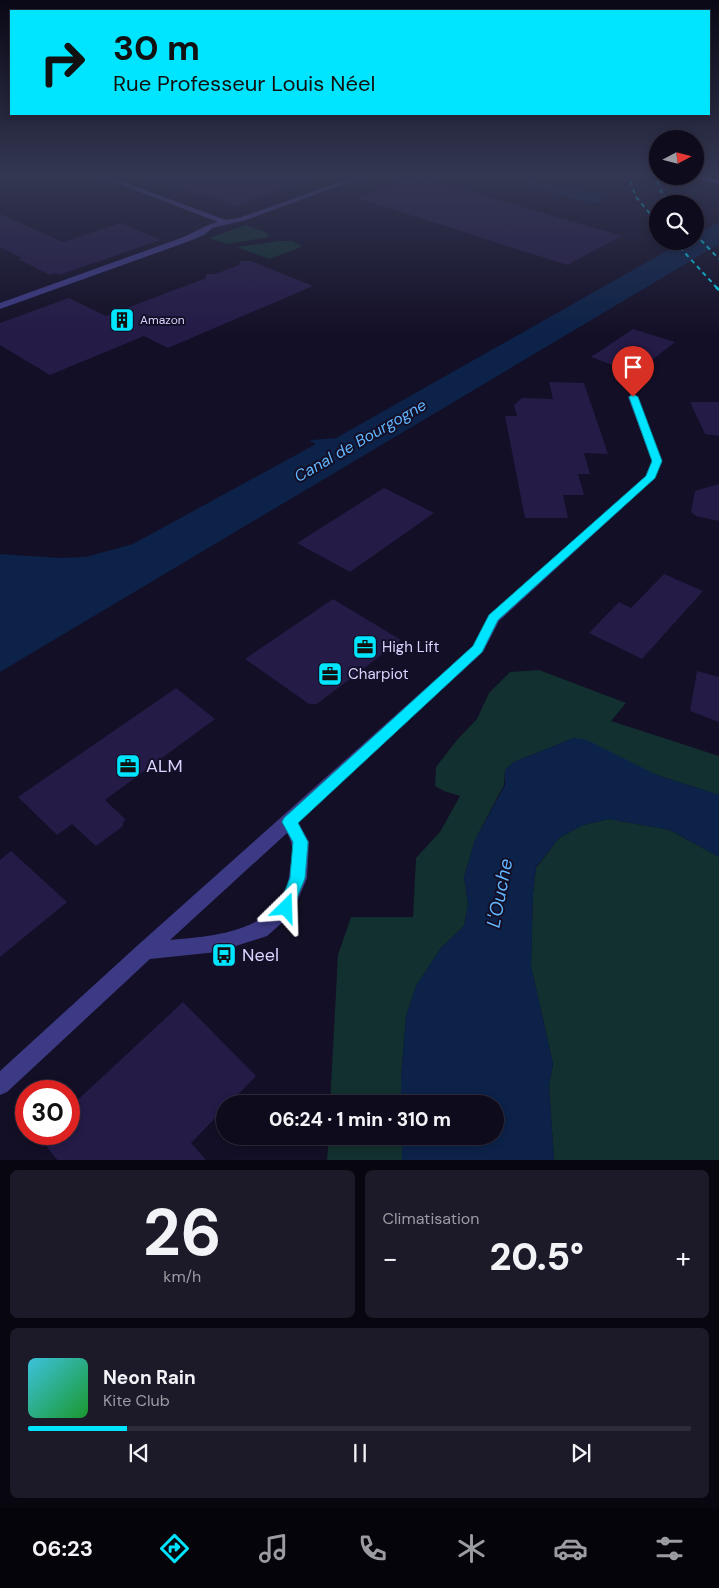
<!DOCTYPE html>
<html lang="fr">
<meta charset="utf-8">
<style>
body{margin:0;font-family:"DM Sans",sans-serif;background:#1c1929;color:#f1f3f6;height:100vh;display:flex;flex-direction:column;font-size:19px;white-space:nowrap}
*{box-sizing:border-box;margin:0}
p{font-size:16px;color:#9b9ba3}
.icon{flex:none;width:28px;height:28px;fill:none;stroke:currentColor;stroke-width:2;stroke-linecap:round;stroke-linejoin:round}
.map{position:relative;height:1160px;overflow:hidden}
.panel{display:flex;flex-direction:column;gap:10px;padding:10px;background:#08060f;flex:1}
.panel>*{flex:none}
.top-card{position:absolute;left:10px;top:10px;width:700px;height:105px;border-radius:0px;box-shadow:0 2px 8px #0003,0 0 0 1px #2e2b3b;background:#00e5ff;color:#111;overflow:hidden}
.needle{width:32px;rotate:83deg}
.buttons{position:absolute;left:649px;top:130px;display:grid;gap:10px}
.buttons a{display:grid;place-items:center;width:55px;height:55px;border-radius:50%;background:#0e0b1c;box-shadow:0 2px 8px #0003,0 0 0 1px #2e2b3b;font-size:25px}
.speed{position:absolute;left:15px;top:1080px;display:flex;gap:10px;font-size:25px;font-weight:700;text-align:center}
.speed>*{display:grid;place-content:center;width:65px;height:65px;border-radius:50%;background:#0e0b1c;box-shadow:0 2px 8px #0003,0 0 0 1px #2e2b3b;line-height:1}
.speed .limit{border:8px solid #d22;background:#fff;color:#111}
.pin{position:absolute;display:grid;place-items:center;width:42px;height:42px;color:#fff;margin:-51px -21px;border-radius:50% 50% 50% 0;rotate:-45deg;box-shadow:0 0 5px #0007}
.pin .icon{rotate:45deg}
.me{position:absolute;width:55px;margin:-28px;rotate:22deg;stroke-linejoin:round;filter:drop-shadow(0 0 4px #0008)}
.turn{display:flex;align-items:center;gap:18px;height:105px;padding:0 20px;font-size:22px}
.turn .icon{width:65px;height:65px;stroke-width:2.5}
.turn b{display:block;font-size:35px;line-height:42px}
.big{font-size:38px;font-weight:800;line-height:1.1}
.panel .tile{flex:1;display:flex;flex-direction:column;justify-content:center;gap:8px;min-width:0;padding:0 18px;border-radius:8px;background:#1c1929}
.panel .dial{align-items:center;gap:0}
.dial b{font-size:65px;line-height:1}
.song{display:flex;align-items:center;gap:15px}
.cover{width:60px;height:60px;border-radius:8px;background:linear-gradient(135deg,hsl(190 70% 55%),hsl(130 70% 35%))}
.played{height:5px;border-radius:2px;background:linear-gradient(90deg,#00e5ff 15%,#2e2b3b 15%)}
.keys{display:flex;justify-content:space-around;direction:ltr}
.heat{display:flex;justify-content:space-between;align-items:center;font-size:28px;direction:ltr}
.panel .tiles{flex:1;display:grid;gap:10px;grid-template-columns:1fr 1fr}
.tile:last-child{grid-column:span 2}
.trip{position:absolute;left:216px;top:1095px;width:288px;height:50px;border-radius:25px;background:#0e0b1c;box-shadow:0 2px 8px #0003,0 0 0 1px #2e2b3b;font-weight:800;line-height:50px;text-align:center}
.tab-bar{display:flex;height:80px;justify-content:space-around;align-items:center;background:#06040b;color:#9b9ba3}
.tab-bar .icon{width:35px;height:35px}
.tab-bar .active{color:#00e5ff}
.tab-bar b{font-size:22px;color:#f1f3f6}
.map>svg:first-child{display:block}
.green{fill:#12302f}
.water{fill:#0c2248}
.pier{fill:#130f26}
.building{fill:#241b47}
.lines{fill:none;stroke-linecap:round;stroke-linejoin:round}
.street{fill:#3d3a85;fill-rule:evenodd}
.secondary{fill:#6f6bff;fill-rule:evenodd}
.rail-far1{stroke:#00e5ff;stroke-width:2;stroke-dasharray:4.5 4;stroke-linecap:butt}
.rail{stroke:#00e5ff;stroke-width:2.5;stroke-dasharray:5.5 4.5;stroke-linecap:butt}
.route{fill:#00e5ff;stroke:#0095a6}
.labels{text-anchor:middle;stroke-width:4;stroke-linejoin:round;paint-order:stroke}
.far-poi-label{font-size:12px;fill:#d9d4ff;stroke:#130f26;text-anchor:start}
.poi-label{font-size:15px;fill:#d9d4ff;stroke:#130f26;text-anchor:start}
.water-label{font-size:16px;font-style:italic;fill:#62b6ff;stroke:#130f26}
.near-poi-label{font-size:18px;fill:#d9d4ff;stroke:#130f26;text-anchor:start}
.near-water-label{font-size:19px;font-style:italic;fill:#62b6ff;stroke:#130f26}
</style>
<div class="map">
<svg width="719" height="1161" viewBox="0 0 719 1161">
<rect width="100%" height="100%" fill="#130f26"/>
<!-- green -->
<g class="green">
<polygon points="246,225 267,233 269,237 227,244 209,238"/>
<polygon points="279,241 292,241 301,246 299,248 269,259 237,247"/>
<polygon points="539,670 626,703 611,721 719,756 719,795 657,775 574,738 514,762 505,770 504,785 475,840 464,877 468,904 464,926 441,948 428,968 416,986 406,1017 401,1078 401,1104 330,1104 338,955 351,917 413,917 416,858 440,832 460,796 444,791 435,786 436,767 457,740 477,719 489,693 510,672"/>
<polygon points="609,819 670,830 719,857 719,1160 554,1160 549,1086 553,1064 531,966 533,893 536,868 559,838 583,825"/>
<polygon points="329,1136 402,1136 402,1160 327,1160"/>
</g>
<!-- water -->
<g class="water">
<path d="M528,181L595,193L600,196L602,202C587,205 542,189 526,184Z"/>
<polygon points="719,222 719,244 0,672 0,550 62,553 105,548 149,530 312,440 336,438 670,249 684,241 695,241 695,235"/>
<polygon points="574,738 587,740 657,775 719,795 719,857 670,830 609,819 583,825 559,838 536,867 533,893 531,966 553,1064 549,1086 554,1160 402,1160 402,1136 495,1136 495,1104 401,1104 401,1078 406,1017 416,986 428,968 441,948 464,926 468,904 464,877 475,840 505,785 505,770 514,762"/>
</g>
<!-- pier -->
<polygon class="pier" points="307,440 316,444 133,544 86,557 60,558 0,554 0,547 62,550 85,550 128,538"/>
<!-- building -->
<g class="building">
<polygon points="141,173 321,173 321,175 236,206 205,194 200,196 141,175"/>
<polygon points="416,176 622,236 567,265 357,198"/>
<polygon points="0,214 63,242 121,223 161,240 59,275 54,273 50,275 18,259 22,258 0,247"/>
<polygon points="240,261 251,261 313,286 168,348 144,336 50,375 0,345 0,323 69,298 106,316 206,278 206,274 215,274 239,265"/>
<polygon points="633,329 675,342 648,363 640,360 628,368 621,368 591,357"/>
<polygon points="549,382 584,383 608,454 584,453 590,474 578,474 584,495 563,495 568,518 525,518 505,416 517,416 514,405 522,398 553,399"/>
<polygon points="690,402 719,402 719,436 705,434"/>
<polygon points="719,484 719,521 696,516 691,512 695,491"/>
<polygon points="384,488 434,513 350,572 297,543"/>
<polygon points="664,574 703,591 642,659 589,633 619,602 631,608"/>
<polygon points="333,599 401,640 317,704 309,704 245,659"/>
<polygon points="697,671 719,677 719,722 690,711"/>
<polygon points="176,688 215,719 105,800 125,819 122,827 96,846 72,824 57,835 18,797"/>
<polygon points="11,851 67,902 0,957 0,860"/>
<polygon points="183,1002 256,1076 229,1104 225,1104 225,1108 191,1143 207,1161 58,1161 37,1134 69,1134 69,1108"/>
</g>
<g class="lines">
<!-- street -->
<g class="street">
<path d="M90,173H99L226,220L242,217L365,173H374L246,220L212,228L204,235L187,242L0,309V303L181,238C194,233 205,225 218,222Z"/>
<path d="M633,394L638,397L662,461L655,478L499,621L483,652L298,822L309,842L307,878L292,914L267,936L217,952L150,959L7,1092L0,1095V1071L138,945L473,646L489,615L645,477L652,461L628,397ZM287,833C295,847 292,854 290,869C285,931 218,936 170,940Z"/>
</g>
<!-- secondary -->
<polygon class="secondary" points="695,174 719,180 719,184 693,177"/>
<!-- rail-far1 -->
<g class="rail-far1">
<polyline points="627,173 636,197 658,223"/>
<polyline points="654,173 661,191 669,204"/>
<polyline points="695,234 719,259"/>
<polyline points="674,241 717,288"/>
</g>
<!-- rail -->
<polyline class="rail" points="716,287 719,290"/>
</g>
<!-- sky -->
<linearGradient id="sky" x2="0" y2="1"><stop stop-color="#0a0815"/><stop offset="0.52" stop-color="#333752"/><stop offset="1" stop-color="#333752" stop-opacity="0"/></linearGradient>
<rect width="719" height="335" fill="url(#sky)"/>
<!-- route -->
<polygon class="route" points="633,394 638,397 662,461 655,478 498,620 482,652 298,823 308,842 305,878 291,913 286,915 280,913 278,908 290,878 293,842 282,822 284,818 473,646 489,615 646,476 652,461 629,397"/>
<!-- icons -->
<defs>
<symbol id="building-square" viewBox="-11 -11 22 22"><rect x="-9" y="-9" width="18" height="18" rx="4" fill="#00e5ff" stroke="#130f26"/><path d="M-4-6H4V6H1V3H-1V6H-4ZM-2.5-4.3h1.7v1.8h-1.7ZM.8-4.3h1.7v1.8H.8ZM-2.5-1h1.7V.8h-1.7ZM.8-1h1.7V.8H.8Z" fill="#111"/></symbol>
<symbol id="office-square" viewBox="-11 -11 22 22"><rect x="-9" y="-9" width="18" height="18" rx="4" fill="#00e5ff" stroke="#130f26"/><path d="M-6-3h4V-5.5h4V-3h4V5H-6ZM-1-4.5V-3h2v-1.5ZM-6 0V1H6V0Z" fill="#111"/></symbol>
<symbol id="bus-square" viewBox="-11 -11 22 22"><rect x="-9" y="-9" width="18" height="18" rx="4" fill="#00e5ff" stroke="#130f26"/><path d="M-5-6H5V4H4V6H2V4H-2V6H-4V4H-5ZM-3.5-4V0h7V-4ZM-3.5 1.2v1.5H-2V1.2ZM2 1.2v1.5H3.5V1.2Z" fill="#111"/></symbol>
</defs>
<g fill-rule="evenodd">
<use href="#building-square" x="108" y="306" width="28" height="28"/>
<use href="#office-square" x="351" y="633" width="28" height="28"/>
<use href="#office-square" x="316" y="660" width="28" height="28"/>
<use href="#office-square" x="114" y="752" width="28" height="28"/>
<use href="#bus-square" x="210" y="941" width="28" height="28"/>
</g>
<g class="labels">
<!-- far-poi labels -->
<g class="far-poi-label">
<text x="140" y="324">Amazon</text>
</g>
<!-- poi labels -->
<g class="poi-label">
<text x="382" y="652">High Lift</text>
<text x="348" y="679">Charpiot</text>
</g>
<!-- water labels -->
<g class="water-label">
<text transform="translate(360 440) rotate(-30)" y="6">Canal de Bourgogne</text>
</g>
<!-- near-poi labels -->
<g class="near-poi-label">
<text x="146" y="772">ALM</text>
<text x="242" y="961">Neel</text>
</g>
<!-- near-water labels -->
<g class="near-water-label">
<text transform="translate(499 893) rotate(-79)" y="7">L'Ouche</text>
</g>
</g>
</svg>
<div class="buttons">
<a><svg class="needle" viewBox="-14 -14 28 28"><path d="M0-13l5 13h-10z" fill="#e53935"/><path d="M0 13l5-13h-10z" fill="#9b9ba3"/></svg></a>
<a><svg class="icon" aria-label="search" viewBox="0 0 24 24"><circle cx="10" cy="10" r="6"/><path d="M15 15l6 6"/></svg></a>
</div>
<div class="speed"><div class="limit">30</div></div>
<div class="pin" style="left:633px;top:397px;background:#d93025"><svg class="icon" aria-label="arrive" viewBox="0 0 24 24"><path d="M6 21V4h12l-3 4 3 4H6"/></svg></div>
<svg class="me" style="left:286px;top:908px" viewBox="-20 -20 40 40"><path d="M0-17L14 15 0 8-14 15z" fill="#00e5ff" stroke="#fff" stroke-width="4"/></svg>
<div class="trip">06:24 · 1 min · 310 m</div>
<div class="top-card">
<div class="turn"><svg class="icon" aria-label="right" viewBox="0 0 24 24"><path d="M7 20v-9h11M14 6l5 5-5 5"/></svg><div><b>30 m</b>Rue Professeur Louis Néel</div></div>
</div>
</div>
<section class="panel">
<div class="tiles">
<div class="tile dial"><b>26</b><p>km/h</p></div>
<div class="tile"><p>Climatisation</p>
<div class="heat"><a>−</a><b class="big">20.5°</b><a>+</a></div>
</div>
<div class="tile">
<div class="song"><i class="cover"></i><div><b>Neon Rain</b><p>Kite Club</p></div></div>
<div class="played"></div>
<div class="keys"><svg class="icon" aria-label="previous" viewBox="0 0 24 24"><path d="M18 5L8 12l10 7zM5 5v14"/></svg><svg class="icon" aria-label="pause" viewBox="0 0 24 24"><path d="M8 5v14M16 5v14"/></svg><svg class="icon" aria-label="next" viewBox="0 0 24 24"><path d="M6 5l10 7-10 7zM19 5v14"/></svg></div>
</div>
</div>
</section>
<nav class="tab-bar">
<b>06:23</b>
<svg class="icon active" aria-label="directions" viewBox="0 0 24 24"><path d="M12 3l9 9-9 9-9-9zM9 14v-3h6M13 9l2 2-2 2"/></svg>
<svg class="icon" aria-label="music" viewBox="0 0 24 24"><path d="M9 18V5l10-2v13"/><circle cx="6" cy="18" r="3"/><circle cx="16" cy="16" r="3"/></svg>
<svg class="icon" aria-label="phone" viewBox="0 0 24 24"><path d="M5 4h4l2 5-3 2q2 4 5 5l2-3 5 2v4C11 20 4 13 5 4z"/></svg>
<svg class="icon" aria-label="climate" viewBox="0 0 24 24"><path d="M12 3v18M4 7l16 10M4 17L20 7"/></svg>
<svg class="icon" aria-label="car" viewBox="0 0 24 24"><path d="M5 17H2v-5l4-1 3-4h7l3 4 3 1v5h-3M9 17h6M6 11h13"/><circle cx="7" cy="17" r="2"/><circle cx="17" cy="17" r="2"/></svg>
<svg class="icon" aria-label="filters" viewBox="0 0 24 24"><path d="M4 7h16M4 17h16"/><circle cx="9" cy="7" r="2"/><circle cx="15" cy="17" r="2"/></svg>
</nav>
